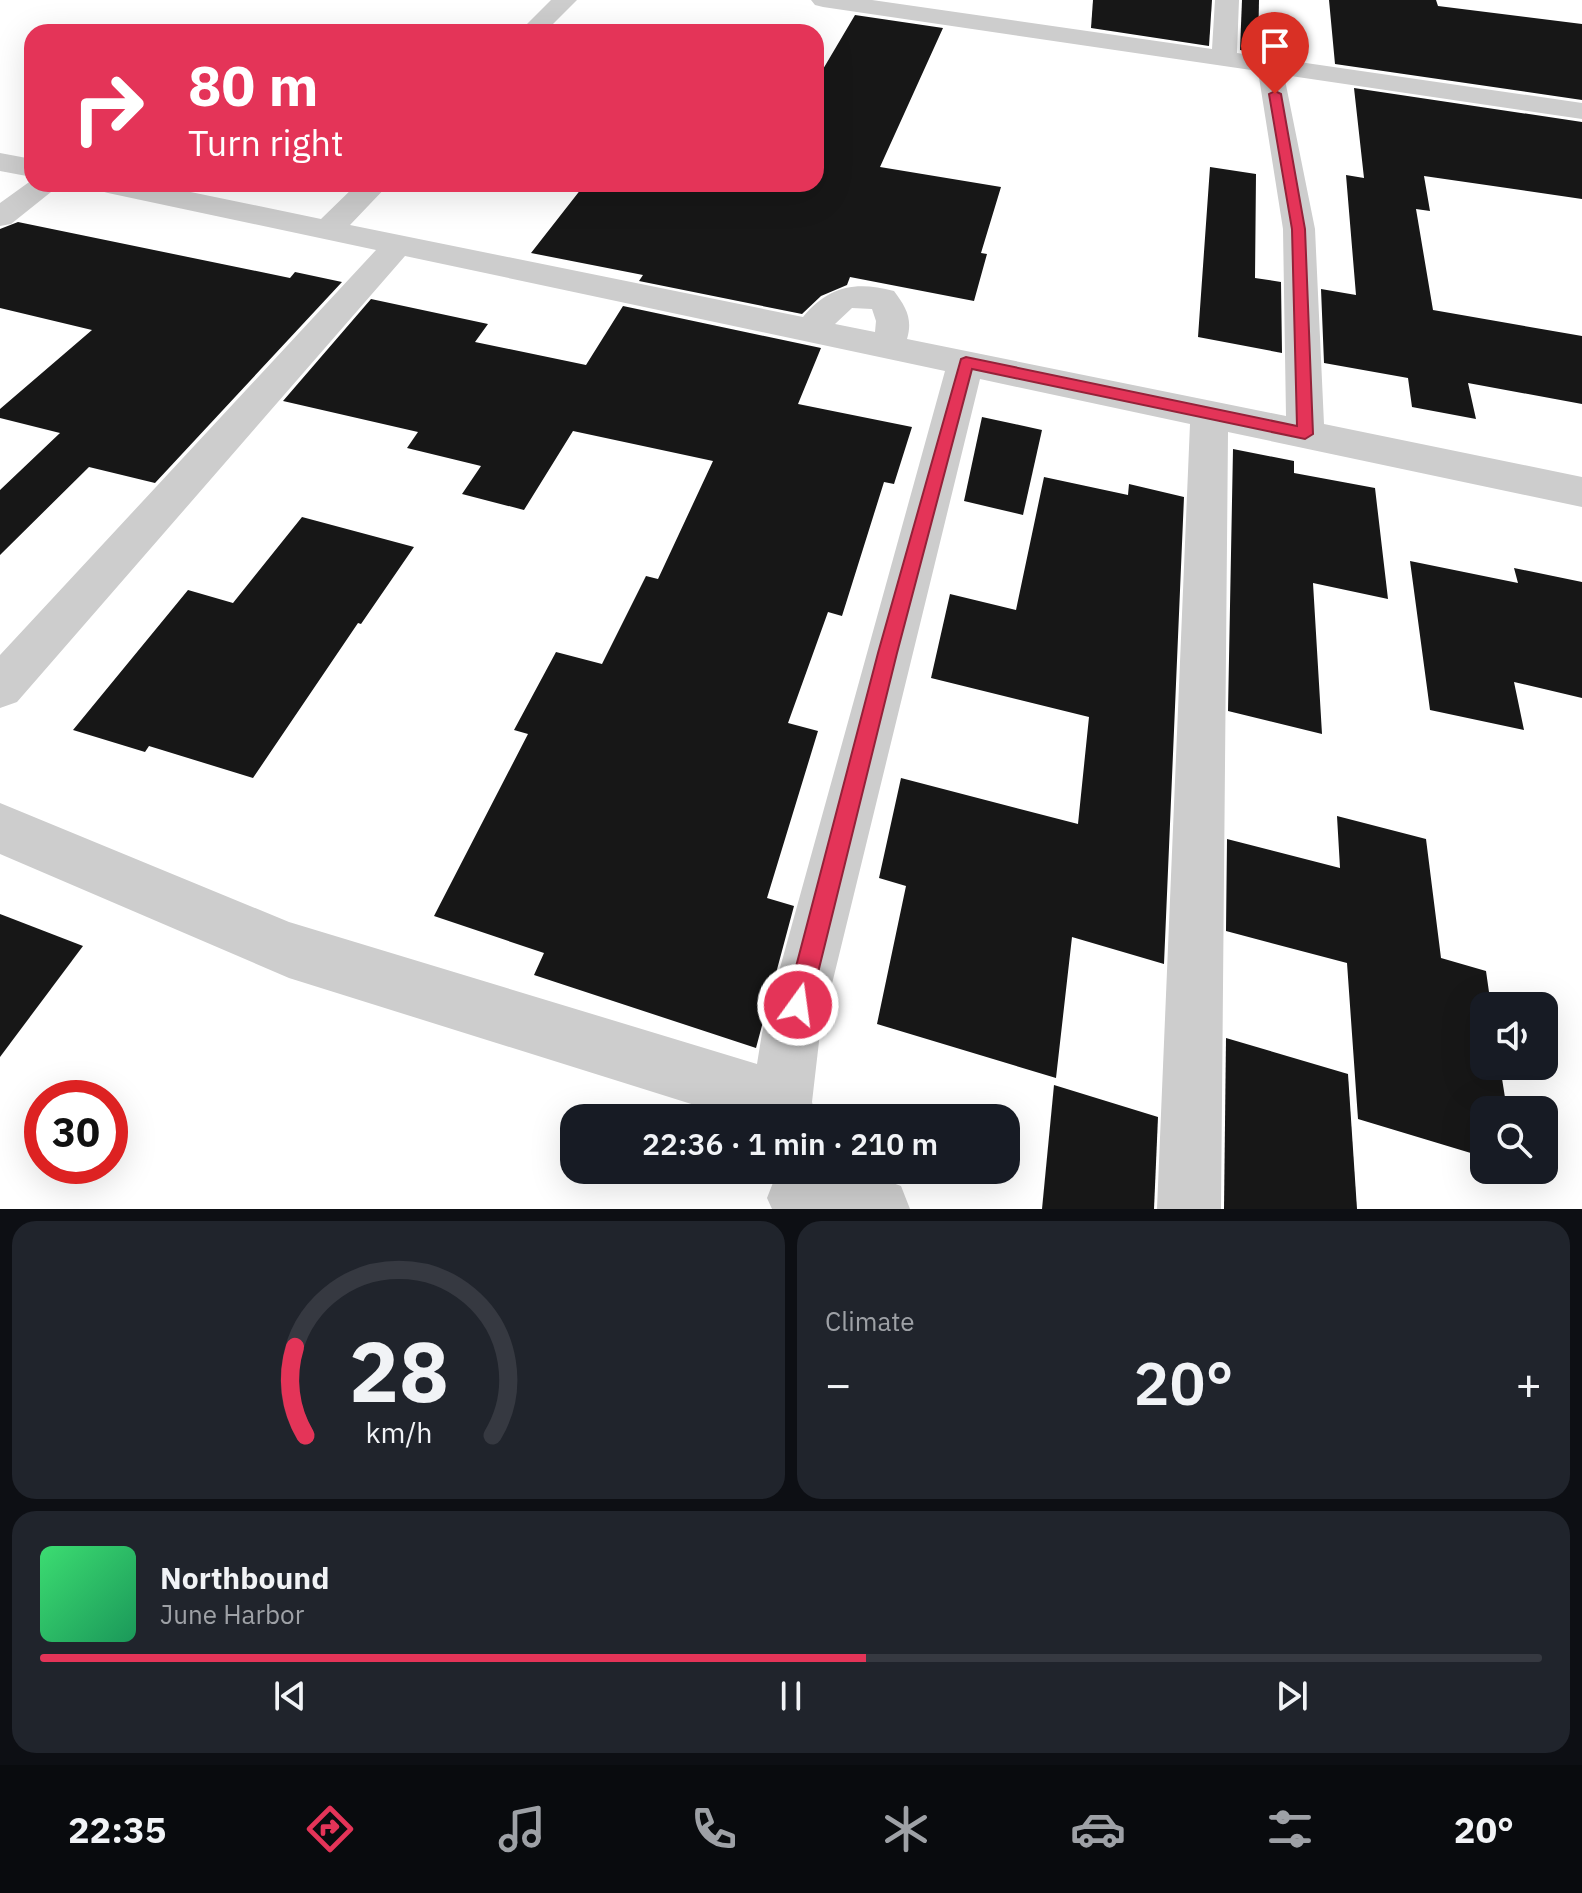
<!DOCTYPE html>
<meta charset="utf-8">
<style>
body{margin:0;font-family:"IBM Plex Sans",sans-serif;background:#20242c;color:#f1f3f6;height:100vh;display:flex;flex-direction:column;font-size:30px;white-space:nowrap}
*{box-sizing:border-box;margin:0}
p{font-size:26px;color:#9ea1a6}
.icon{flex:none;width:44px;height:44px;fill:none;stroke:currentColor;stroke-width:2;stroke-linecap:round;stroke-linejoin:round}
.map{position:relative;height:1209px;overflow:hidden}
.side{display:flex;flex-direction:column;gap:12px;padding:12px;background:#0d0f14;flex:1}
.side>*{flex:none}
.hud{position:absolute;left:24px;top:24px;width:800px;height:168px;border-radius:24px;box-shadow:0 8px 32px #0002;background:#e43458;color:#fff;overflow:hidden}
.fabs{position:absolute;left:1470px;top:992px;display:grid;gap:16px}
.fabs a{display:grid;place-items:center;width:88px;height:88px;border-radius:16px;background:#171b24;box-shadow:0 8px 32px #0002;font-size:40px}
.speed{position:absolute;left:24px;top:1080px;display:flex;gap:16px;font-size:40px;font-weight:700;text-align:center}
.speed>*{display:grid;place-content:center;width:104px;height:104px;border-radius:50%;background:#171b24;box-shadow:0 8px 32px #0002;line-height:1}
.speed .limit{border:12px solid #d22;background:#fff;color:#111}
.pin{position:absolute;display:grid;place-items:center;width:68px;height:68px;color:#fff;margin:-82px -34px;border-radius:50% 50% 50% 0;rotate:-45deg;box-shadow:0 0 8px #0007}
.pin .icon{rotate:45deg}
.me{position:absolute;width:88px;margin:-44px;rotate:14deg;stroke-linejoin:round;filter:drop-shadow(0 0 6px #0008)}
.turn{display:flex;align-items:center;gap:28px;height:168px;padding:0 32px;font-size:36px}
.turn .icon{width:104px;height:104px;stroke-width:2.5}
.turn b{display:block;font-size:56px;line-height:68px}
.big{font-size:60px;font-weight:600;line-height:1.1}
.side .widget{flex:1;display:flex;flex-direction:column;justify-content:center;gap:12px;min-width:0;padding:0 28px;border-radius:24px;background:#20242c}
.side .dial{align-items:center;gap:0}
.dial svg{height:208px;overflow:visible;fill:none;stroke:#363941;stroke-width:7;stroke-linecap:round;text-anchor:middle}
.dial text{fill:#f1f3f6;stroke:none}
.song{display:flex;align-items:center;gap:24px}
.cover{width:96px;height:96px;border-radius:12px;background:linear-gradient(135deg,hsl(140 70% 55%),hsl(150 70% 35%))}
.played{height:8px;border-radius:4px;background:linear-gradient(90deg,#e43458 55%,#363941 55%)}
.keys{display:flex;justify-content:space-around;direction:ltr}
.heat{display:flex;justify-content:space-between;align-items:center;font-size:44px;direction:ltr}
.side .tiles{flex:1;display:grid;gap:12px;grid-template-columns:1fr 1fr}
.widget:last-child{grid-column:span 2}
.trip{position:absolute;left:560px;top:1104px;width:460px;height:80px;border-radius:24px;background:#171b24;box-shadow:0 8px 32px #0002;font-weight:600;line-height:80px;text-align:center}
.tabs{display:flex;height:128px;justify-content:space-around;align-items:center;background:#090b0e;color:#9ea1a6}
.tabs .icon{width:56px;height:56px}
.tabs .on{color:#e43458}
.tabs b{font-size:36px;color:#f1f3f6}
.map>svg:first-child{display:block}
.building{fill:#171717}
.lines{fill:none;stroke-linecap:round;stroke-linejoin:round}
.minor{fill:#cdcdcd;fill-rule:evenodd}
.route{fill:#e43458;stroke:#942239;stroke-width:2}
</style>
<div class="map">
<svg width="1582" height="1209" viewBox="0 0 1582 1209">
<rect width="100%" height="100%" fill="#fff"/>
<!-- building -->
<g class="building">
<polygon points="1093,0 1212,0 1209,46 1091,28"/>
<polygon points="1242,0 1259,0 1258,53 1240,50"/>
<polygon points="1329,0 1436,0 1438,6 1582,24 1582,100 1335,64"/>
<polygon points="855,15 943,28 880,167 1001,187 981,253 987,254 974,301 850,277 847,285 821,296 802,314 639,281 643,275 531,253 585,184 816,184 816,81"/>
<polygon points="1354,88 1582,122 1582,199 1424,176 1430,211 1416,209 1433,310 1582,336 1582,404 1468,383 1476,419 1412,407 1408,378 1324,363 1321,289 1356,295 1346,175 1364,178"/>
<polygon points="1210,167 1256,174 1255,278 1281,282 1282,353 1198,337"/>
<polygon points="18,222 290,278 295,272 342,282 155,483 89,467 0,555 0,490 60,433 0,418 0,409 92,330 0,308 0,229"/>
<polygon points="371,299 488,324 475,342 586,365 623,306 821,348 798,404 912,427 894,484 884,482 842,616 828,612 788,723 818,731 767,898 794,906 756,1048 534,975 544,953 434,916 528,734 514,730 556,652 602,664 646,576 658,579 713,461 573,431 524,510 462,494 481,466 407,448 418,432 283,401"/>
<polygon points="982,417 1042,430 1023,515 964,501"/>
<polygon points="1233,449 1294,461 1294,473 1375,488 1388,599 1313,583 1322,734 1228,711"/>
<polygon points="1044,477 1128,495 1129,484 1184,497 1164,964 1072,937 1056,1078 877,1024 906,886 879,878 901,778 1078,824 1089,717 931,678 950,594 1016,610"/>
<polygon points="302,517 414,547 361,624 358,623 253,778 149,746 145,752 73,730 188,590 233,603"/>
<polygon points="1410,561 1518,583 1514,568 1582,582 1582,698 1514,682 1524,730 1430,710"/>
<polygon points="1337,816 1426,839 1441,958 1486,971 1491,1006 1484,1006 1484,1066 1500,1066 1507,1110 1484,1110 1484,1157 1358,1119 1347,963 1226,931 1227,839 1340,868"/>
<polygon points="0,914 83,946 0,1057"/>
<polygon points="1226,1038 1348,1074 1357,1209 1224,1209"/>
<polygon points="1054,1085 1158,1117 1154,1209 1042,1209"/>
</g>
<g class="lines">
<!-- minor -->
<g class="minor">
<polygon points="551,0 577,0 545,32 519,32"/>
<path d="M811,0H872L1212,49L1215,0H1239L1237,53L1582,103V119L1284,75L1315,229L1324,424L1582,477V507L1228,432L1221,1209H1157L1190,424L980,379L820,1033L812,1102L816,1118H736L289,978L0,854V803L289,922L757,1064L762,1033L945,371L405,256L17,702L0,708V655L376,250L108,193L97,190L93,184H152L321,219L357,184H389L350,225L803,317C829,286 855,281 894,291C906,307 913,319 907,339L1286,416L1283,229L1258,71L823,7L815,5ZM852,308L872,309L876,321L875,332L835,324Z"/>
<polygon points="0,153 32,159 32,177 0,171"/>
<polygon points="32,180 32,184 61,184 11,224 0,226 0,203"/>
<path d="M789,1170C836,1170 856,1168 901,1186L910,1209H772L767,1198L776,1175Z"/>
</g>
</g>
<!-- route -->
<polygon class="route" points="1275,91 1281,94 1305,229 1313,434 1305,439 972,369 897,653 810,1005 807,1014 798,1017 790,1014 786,1005 878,653 961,359 966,357 1297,426 1292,229 1269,94"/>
</svg>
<div class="fabs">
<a><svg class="icon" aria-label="sound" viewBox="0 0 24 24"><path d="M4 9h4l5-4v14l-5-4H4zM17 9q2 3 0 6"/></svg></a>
<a><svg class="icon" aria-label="search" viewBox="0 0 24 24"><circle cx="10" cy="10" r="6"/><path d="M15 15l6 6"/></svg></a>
</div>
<div class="speed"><div class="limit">30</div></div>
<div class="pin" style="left:1275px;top:94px;background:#d93025"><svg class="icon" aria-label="arrive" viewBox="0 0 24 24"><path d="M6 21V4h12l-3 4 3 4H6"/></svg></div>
<svg class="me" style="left:798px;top:1005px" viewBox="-20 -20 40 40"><circle r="17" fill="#e43458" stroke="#fff" stroke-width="3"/><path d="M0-11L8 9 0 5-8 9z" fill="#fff"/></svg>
<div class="trip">22:36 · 1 min · 210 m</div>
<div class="hud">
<div class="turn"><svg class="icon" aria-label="right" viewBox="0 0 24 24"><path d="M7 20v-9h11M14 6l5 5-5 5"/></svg><div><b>80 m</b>Turn right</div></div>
</div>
</div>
<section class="side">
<div class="tiles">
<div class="widget dial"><svg viewBox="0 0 100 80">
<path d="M14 69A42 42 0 1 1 86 69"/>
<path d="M14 69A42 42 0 0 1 10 35" stroke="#e43458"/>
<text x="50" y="56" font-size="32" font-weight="700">28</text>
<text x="50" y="72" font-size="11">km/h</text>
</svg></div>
<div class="widget"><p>Climate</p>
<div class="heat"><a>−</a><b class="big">20°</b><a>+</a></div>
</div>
<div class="widget">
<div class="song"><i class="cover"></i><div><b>Northbound</b><p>June Harbor</p></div></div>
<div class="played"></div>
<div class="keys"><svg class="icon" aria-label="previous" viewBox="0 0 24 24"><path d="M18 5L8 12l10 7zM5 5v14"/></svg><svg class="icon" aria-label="pause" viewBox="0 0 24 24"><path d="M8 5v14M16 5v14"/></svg><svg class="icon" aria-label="next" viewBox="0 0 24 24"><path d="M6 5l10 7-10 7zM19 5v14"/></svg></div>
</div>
</div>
</section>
<nav class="tabs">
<b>22:35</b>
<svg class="icon on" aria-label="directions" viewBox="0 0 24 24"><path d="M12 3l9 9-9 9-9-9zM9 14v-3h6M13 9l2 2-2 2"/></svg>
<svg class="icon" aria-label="music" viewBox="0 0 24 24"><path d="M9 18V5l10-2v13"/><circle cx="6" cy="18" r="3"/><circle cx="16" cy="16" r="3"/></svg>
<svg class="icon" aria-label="phone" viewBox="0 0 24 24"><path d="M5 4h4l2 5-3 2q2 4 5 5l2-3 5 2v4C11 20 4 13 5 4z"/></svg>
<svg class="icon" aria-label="climate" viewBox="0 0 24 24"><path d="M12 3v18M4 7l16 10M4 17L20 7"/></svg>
<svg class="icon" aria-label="car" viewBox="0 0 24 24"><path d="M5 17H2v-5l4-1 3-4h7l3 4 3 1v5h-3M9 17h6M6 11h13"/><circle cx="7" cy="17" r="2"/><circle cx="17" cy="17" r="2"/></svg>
<svg class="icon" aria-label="filters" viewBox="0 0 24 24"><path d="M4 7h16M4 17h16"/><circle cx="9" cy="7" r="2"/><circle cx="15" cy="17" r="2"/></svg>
<b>20°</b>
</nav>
